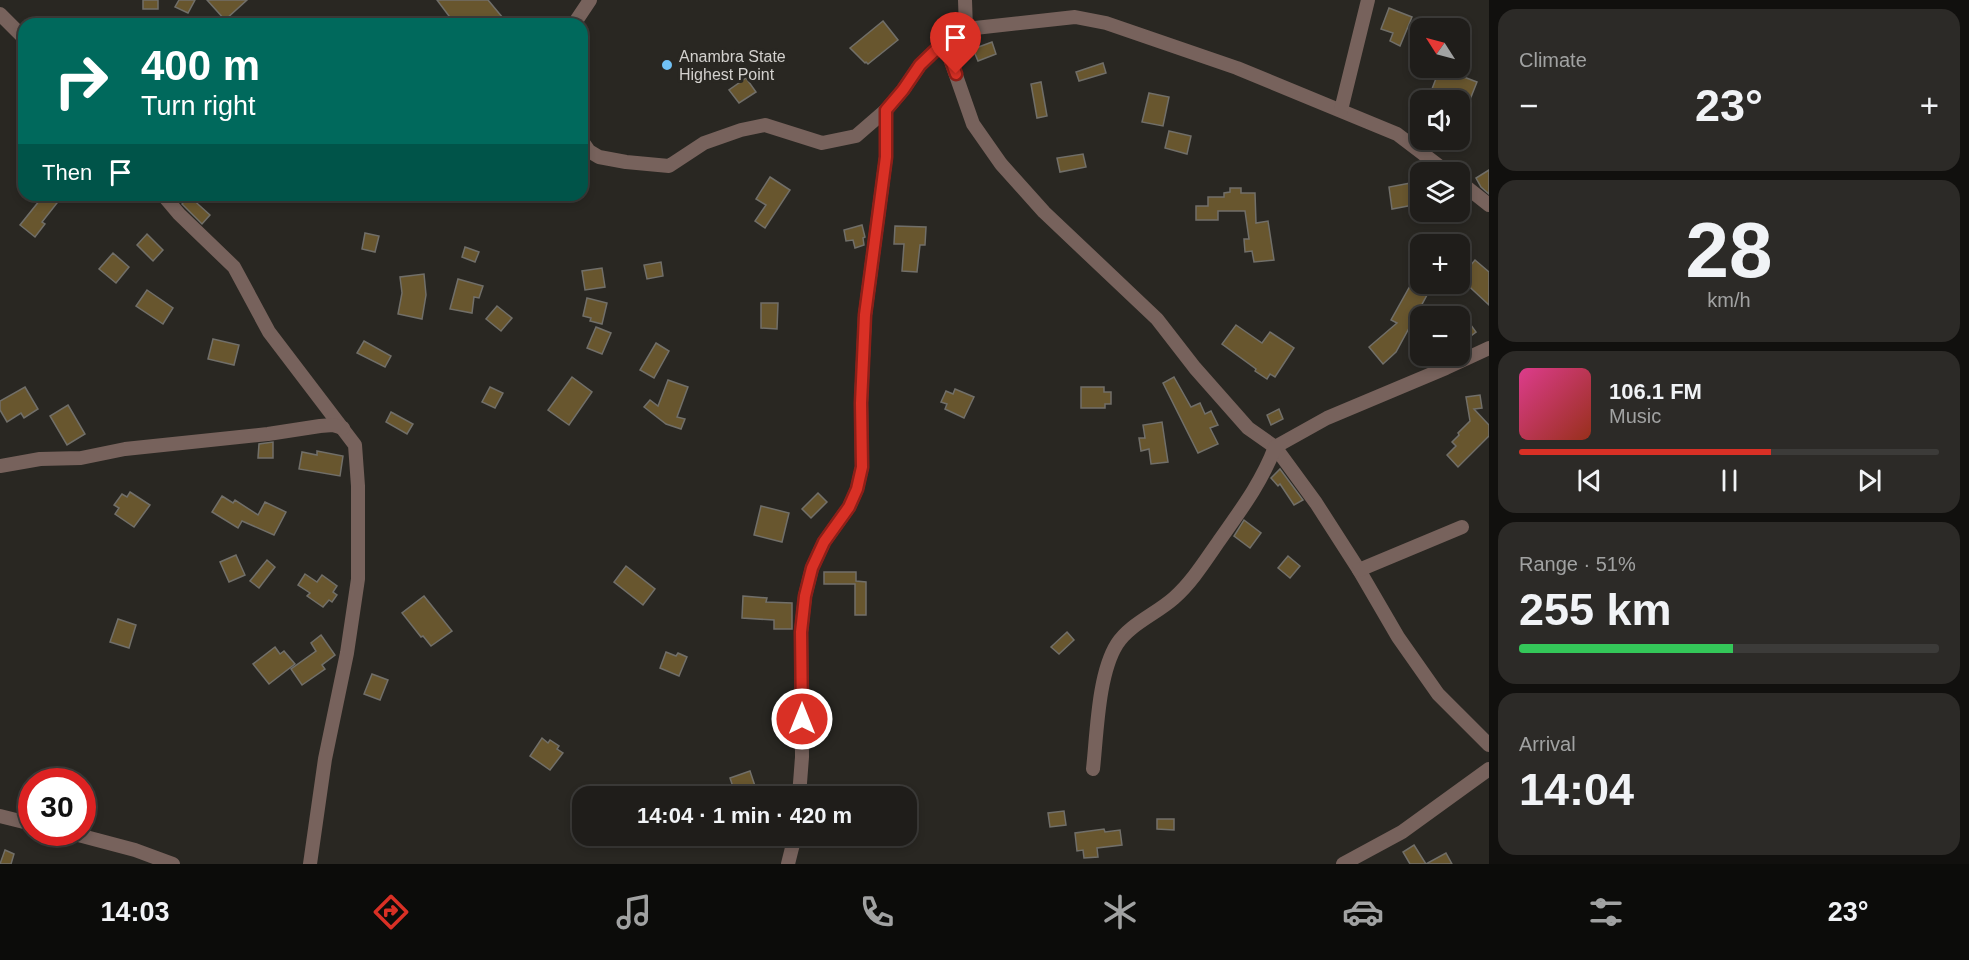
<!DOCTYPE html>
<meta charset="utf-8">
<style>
body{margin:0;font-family:Helvetica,sans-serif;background:#2c2a27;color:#f1f3f6;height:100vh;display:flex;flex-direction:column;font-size:22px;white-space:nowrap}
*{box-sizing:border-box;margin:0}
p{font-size:20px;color:#a1a2a2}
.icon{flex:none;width:33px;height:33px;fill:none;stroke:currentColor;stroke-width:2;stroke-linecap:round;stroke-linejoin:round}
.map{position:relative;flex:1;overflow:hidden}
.sheet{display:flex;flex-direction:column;gap:9px;padding:9px;background:#11100e;width:480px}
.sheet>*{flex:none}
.hud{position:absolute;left:18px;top:18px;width:570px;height:183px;border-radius:18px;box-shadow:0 3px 9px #0003,0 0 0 2px #3c3b39;background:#00695c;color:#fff;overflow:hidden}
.needle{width:39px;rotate:306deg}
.fabs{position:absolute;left:1410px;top:18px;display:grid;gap:12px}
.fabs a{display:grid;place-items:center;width:60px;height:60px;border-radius:12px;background:#1f1d1a;box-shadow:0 3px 9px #0003,0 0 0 2px #3c3b39;font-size:30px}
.speed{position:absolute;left:18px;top:768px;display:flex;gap:12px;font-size:30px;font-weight:700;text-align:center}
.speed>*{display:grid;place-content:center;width:78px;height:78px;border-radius:50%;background:#1f1d1a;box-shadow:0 3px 9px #0003,0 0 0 2px #3c3b39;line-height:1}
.speed .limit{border:9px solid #d22;background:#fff;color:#111}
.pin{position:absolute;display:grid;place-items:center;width:51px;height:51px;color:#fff;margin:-62px -26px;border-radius:50% 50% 50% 0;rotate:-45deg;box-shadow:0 0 6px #0007}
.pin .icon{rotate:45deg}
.me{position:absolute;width:66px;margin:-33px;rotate:0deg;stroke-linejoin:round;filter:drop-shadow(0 0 4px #0008)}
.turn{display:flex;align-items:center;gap:21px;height:126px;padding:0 24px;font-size:27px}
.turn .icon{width:78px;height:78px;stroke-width:2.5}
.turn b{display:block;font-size:42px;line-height:51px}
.then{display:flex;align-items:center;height:57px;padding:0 24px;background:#0003;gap:12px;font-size:22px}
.big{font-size:45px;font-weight:800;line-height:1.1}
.sheet .widget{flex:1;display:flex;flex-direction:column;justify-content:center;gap:9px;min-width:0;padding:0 21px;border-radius:18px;background:#2c2a27}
.sheet .dial{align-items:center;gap:0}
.dial b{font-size:78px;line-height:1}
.song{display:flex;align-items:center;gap:18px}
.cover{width:72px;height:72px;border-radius:9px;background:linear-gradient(135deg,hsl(330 70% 55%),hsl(10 70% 35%))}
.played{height:6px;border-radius:3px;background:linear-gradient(90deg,#d93025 60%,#3c3b39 60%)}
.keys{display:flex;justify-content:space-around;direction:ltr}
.heat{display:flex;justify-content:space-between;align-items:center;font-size:33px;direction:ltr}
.charge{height:9px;border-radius:4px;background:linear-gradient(90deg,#34c759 51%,#3c3b39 0)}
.trip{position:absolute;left:572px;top:786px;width:345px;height:60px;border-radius:18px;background:#1f1d1a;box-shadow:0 3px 9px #0003,0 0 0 2px #3c3b39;font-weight:800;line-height:60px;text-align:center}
.menu{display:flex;height:96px;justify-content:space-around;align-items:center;background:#0c0c0a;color:#a1a2a2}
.menu .icon{width:42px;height:42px}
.menu .current{color:#d93025}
.menu b{font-size:27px;color:#f1f3f6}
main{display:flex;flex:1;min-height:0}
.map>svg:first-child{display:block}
.building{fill:#68562e;stroke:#716f69;stroke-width:1.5}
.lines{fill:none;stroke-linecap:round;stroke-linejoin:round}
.minor{stroke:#77625c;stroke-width:14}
.route-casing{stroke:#8d1f18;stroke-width:15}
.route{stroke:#d93025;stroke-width:10}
.poi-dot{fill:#71c1f5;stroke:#292722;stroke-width:2}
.labels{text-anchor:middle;stroke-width:6;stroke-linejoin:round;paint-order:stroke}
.poi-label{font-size:16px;fill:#d3d1ce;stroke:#292722;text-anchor:start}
</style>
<main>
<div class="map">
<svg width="1489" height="864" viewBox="0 0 1489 864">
<rect width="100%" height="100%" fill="#292722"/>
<!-- building -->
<g class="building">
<rect x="143" y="0" width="15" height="9"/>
<polygon points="179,0 195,0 188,13 175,7"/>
<polygon points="207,0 247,0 225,20"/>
<polygon points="437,0 488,0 508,24 455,24"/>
<polygon points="1389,8 1412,17 1400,46 1390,41 1393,33 1381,29"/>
<polygon points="883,21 898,40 868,64 866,62 865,63 850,48"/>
<polygon points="992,42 996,54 978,61 973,49"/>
<polygon points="1103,63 1106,73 1079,81 1076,72"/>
<polygon points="1440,68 1477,82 1469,102 1432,89"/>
<polygon points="746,78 756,92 739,103 729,90"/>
<polygon points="1041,82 1047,116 1037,118 1031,84"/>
<polygon points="1149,93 1169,97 1163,126 1142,122"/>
<polygon points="1169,131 1191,136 1187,154 1165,148"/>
<polygon points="1083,154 1086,167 1060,172 1057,158"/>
<polygon points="1489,170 1489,194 1481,187 1476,178"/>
<polygon points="770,177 790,190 765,228 755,221 766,205 756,199"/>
<polygon points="1416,182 1419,204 1392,209 1389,187"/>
<polygon points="1230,188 1241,188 1241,193 1255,193 1256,223 1268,221 1274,260 1254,262 1252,251 1245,252 1244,239 1249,239 1245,211 1218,211 1218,220 1196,220 1196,206 1208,206 1208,197 1224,197 1224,193 1230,192"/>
<polygon points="44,195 57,203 42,222 45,224 35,237 20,225"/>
<polygon points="189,196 210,215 202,224 182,204"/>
<polygon points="862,225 865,237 863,238 864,245 855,248 853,240 846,241 844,230"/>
<polygon points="895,226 926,227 925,245 920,245 917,272 902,271 904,244 894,244"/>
<polygon points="365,233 379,236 375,252 362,249"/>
<polygon points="147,234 163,250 153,261 137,245"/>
<polygon points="465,247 479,252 475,262 462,257"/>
<polygon points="113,253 129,267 116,283 99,269"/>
<polygon points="1475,260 1489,272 1489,305 1460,278"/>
<polygon points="661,262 663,276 647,279 644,265"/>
<polygon points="602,268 605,287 585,290 582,271"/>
<polygon points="424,274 426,295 422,319 398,314 402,293 400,277"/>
<polygon points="458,279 483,286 479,298 474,297 472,313 450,309"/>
<polygon points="1410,286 1427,295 1396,352 1383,364 1369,347 1397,323 1391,320"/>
<polygon points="147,290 173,308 163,324 136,306"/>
<polygon points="587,298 607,303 602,324 590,321 591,318 583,316"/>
<polygon points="761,303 778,303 777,329 761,328"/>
<polygon points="497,306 512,318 501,331 486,319"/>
<polygon points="1460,310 1476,332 1460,344"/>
<polygon points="1236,325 1262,343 1270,332 1294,348 1275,377 1270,374 1267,379 1255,371 1256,369 1222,344"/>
<polygon points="596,327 611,333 602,354 587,348"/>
<polygon points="213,339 239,345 234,365 208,359"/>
<polygon points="364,341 391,356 385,367 357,353"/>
<polygon points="656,343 669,351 654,378 640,370"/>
<polygon points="572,377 592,392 569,425 548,410"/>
<polygon points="1174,377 1191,407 1200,403 1205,414 1211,411 1218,425 1210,428 1218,444 1198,453 1163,383"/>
<polygon points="668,380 688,387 677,417 685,419 681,429 666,424 644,407 650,400 658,406"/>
<polygon points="25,387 38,409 24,418 21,413 7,422 0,410 0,401"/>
<polygon points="490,387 503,393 495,408 482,402"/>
<polygon points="1081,387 1104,387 1104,392 1111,392 1111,404 1105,404 1105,408 1081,408"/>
<polygon points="955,389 974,397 964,418 945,409 947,404 941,402 946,391 953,394"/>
<polygon points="1480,395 1482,408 1474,409 1489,425 1489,436 1458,467 1447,455 1456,446 1452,442 1459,435 1458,433 1470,421 1466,397"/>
<polygon points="68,405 85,434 67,445 50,416"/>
<polygon points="1279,409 1283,419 1271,425 1267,415"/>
<polygon points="391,412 413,424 407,434 386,422"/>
<polygon points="1162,422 1168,462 1151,464 1149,449 1141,451 1139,438 1145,438 1143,425"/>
<polygon points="273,442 273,458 258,458 259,444"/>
<polygon points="317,451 343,456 340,476 299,469 302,452 317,455"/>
<polygon points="1280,469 1303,500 1294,505 1280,484 1278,486 1271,478"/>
<polygon points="130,492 150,505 134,527 115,514 119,508 114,505 122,494 127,497"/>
<polygon points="818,493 827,502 811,518 802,509"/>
<polygon points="222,496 233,503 235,500 258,515 265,502 286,512 274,535 242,521 238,528 212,512"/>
<polygon points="761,506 789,513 782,542 754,535"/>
<polygon points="1244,520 1261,533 1250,548 1234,536"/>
<polygon points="236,555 245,575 229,582 220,562"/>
<polygon points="1288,556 1300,566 1290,578 1278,568"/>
<polygon points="267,560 275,567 259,588 250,581"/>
<polygon points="626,566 655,589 643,605 614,582"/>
<polygon points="824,572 856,572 856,581 866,582 866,615 855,615 855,584 824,584"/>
<polygon points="305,574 317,582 322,575 337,586 333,592 337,595 332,602 329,600 323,607 307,596 310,593 298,585"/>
<polygon points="424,596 452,631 431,646 423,636 421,637 402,613"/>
<polygon points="743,596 767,598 766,602 792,603 792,629 774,629 774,620 742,618"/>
<polygon points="118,619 136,625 129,648 110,642"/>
<polygon points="1067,632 1074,640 1059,654 1051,647"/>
<polygon points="321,635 335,655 322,665 325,669 302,685 291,669 316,651 311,643"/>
<polygon points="275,647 280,654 284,651 295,664 269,684 253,664"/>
<polygon points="666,652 676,656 678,653 687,657 679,676 660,668"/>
<polygon points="372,674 388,680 380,700 364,694"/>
<polygon points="542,738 548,743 550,740 559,746 557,749 563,753 550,770 530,756"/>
<polygon points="750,771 757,792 745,796 736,796 730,778"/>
<polygon points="1064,811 1066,825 1050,827 1048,813"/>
<polygon points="1157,819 1174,819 1174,830 1157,829"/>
<polygon points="1104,829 1105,832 1120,830 1122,845 1097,848 1098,857 1084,858 1083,850 1077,851 1075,833"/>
<polygon points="1414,845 1426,864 1410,864 1403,852"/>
<polygon points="5,850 14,854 11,864 0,864"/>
<polygon points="1446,853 1452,864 1426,864"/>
</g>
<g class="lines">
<!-- minor -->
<g class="minor">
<polyline points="965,0 966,29 945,44 973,124 1001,164 1044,212 1157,319 1195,368 1248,428 1275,447 1316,503 1359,570 1398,637 1438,694 1489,745"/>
<polyline points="0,14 24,38"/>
<polyline points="574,24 590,0"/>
<polyline points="966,29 1075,17 1106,23 1237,68 1397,134 1447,172"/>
<polyline points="1341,110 1368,0"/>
<polyline points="582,141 589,151 599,157 626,162 669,166 704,143 741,130 765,125 822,143 856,136 886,110"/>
<polyline points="1460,182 1489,205"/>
<polyline points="163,195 179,214 234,267 269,332 355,445 358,486 358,579 347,653 325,759 310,864"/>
<polyline points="0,466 40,459 81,458 125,449 268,434 320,426 333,425 343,428"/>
<polyline points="1359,570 1462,527"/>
<path d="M1093,769C1097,733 1098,674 1117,644C1130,624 1156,614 1174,598C1192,582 1205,561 1219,541C1240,511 1262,482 1275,447L1327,418L1446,368L1489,348"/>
<polyline points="799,796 802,757 801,632 805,596 812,568 824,542 849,507 857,489 862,467 861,403 865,315 886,157 886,110 903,90 920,65 946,40 945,44"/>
<polyline points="0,816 32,824"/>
<polyline points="67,832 135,850 173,864"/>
<polyline points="788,864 795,836"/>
<polyline points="1343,864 1402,832 1489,769"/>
</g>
</g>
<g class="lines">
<defs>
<polyline id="route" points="802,719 801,632 805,596 812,568 824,542 849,507 857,489 862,467 861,403 865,315 886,157 886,110 903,90 920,65 946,40 945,44 956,74"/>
</defs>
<!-- route casing -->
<use href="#route" class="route-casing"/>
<!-- route -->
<use href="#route" class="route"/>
</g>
<!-- markers -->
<circle class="poi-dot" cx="667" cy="65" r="6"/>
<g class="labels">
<!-- poi labels -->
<g class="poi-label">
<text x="679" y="62">Anambra State<tspan x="679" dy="18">Highest Point</tspan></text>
</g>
</g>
</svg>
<div class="fabs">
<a><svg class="needle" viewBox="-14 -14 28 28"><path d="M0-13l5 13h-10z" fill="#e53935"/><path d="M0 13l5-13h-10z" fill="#a1a2a2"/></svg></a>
<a><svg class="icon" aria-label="sound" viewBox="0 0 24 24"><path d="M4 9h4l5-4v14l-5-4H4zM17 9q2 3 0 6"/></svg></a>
<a><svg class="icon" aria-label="layers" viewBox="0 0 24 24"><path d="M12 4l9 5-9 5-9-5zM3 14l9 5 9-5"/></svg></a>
<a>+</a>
<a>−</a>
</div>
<div class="speed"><div class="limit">30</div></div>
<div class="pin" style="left:956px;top:74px;background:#d93025"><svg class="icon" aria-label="arrive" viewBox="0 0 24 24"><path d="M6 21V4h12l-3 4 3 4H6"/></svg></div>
<svg class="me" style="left:802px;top:719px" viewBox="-20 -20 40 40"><circle r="17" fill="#d93025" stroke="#fff" stroke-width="3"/><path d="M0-11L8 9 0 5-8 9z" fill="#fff"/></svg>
<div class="trip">14:04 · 1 min · 420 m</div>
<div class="hud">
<div class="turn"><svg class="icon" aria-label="right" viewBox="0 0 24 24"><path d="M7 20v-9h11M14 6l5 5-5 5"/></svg><div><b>400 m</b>Turn right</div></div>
<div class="then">Then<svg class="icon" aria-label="arrive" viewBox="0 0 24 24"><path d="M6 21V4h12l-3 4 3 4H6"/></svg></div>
</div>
</div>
<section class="sheet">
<div class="widget"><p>Climate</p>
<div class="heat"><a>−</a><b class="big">23°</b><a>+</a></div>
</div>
<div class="widget dial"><b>28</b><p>km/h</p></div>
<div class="widget">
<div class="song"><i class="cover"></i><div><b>106.1 FM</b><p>Music</p></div></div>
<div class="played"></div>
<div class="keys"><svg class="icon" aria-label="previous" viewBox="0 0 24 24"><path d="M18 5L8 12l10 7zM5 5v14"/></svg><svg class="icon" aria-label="pause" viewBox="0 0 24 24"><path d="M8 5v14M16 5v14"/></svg><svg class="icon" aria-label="next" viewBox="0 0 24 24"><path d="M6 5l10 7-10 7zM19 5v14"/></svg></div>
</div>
<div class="widget"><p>Range · 51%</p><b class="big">255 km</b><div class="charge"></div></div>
<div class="widget"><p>Arrival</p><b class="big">14:04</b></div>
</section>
</main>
<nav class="menu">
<b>14:03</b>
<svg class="icon current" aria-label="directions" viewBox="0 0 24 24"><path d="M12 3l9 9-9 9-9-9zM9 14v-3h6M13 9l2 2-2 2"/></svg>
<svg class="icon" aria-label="music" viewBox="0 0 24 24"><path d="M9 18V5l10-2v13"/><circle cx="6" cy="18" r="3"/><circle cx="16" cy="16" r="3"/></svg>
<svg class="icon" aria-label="phone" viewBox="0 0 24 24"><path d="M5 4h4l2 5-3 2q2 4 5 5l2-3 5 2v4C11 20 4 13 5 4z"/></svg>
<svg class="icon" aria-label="climate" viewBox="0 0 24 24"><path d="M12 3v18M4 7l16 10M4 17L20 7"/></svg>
<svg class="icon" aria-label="car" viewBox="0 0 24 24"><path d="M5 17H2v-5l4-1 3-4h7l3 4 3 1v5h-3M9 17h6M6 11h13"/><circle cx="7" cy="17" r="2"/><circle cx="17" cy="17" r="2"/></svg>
<svg class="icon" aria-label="filters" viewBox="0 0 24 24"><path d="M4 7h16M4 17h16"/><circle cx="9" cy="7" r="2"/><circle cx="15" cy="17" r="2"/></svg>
<b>23°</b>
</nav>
